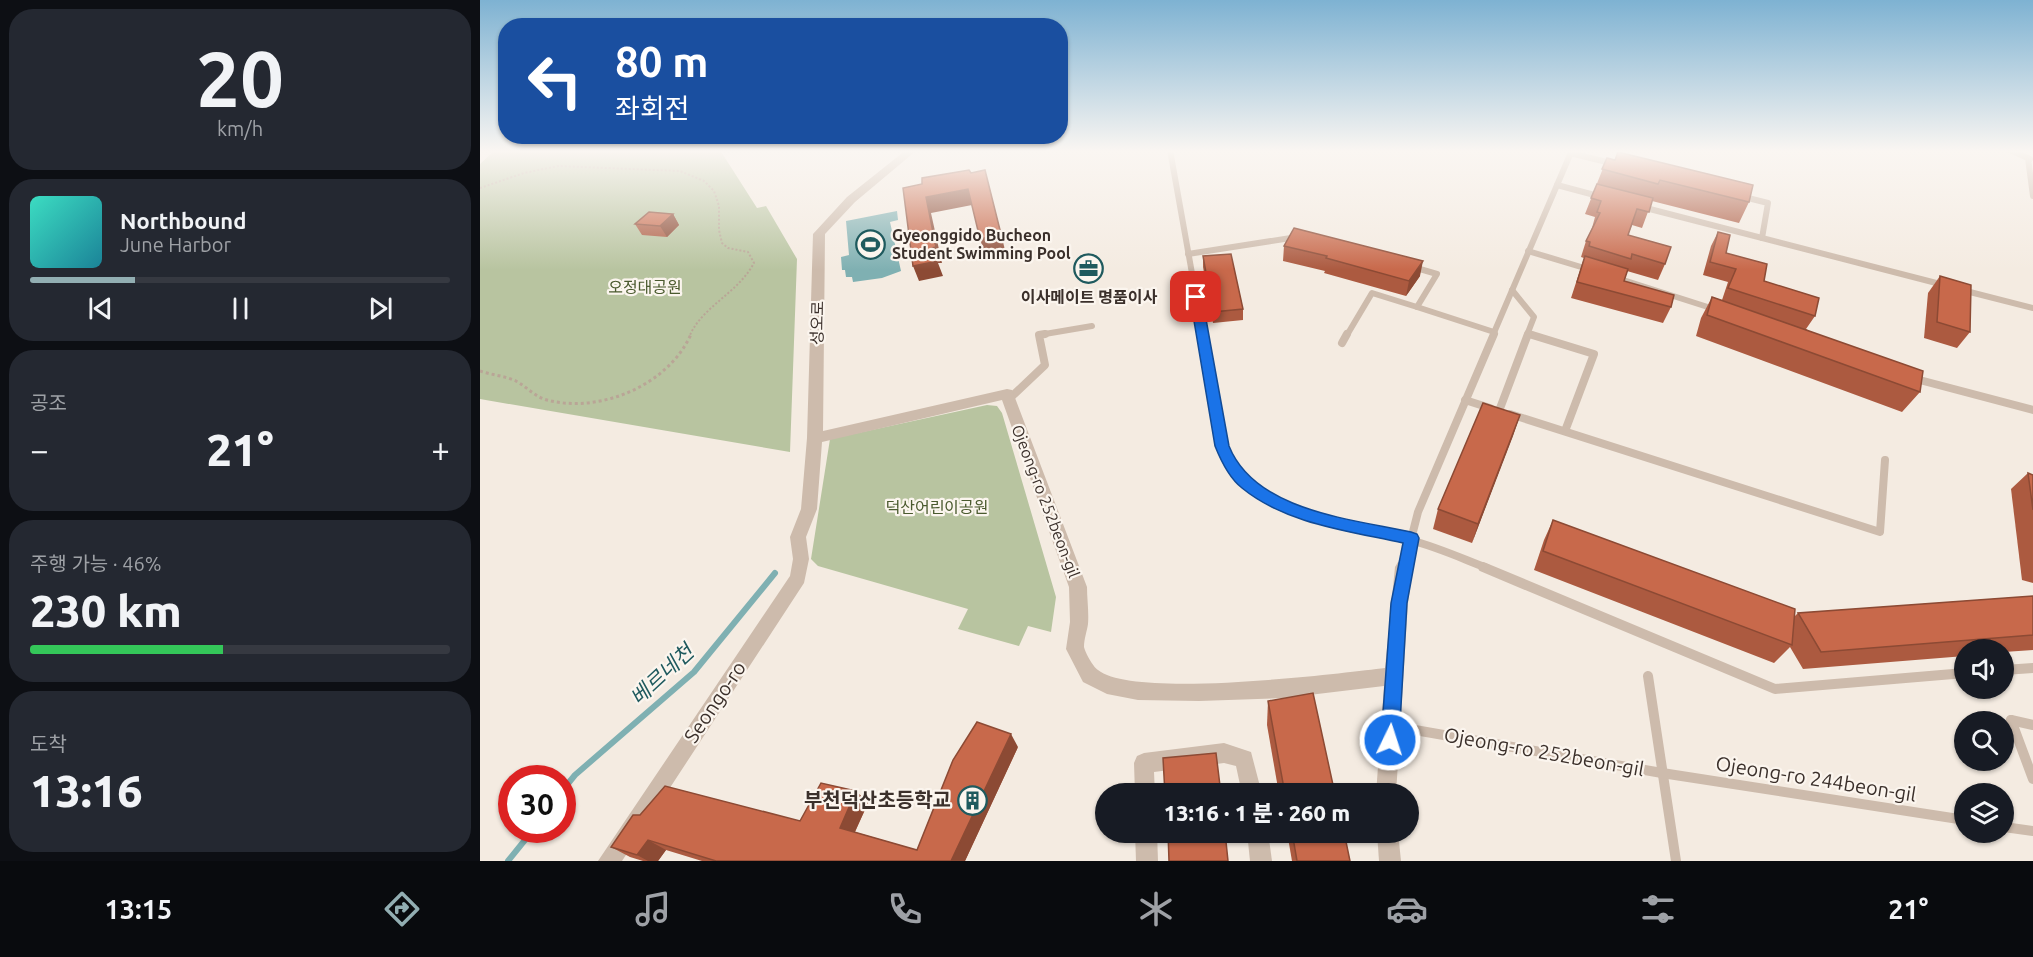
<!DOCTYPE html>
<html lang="ko">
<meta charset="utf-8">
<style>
body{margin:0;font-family:Ubuntu,"Noto Sans KR",sans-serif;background:#242831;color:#f1f3f6;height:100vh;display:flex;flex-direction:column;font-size:22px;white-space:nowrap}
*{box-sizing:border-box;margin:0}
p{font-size:20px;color:#9ea1a6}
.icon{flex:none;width:33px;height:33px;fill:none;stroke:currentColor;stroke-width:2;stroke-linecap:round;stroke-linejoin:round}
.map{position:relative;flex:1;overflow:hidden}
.side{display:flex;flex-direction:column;gap:9px;padding:9px;background:#0d0f14;width:480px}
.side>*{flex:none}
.guide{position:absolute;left:18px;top:18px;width:570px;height:126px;border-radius:24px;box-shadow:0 2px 4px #0004;background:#1a4fa0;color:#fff;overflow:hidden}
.fabs{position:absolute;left:1474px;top:639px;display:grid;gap:12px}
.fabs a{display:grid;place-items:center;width:60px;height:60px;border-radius:50%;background:#171b24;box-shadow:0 2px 4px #0004;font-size:30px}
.speed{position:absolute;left:18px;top:765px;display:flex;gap:12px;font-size:30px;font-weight:700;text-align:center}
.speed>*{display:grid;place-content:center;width:78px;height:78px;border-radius:50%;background:#171b24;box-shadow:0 2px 4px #0004;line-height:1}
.speed .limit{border:9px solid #d22;background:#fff;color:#111}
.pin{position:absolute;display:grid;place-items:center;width:51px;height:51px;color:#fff;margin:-26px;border-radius:12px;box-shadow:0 3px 9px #0006}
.me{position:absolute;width:66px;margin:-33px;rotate:4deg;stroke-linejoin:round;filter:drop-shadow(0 0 4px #0008)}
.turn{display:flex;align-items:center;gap:21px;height:126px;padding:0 18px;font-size:27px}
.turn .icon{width:78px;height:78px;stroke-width:2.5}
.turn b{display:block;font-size:42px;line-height:51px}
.big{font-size:45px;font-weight:800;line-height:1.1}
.side .widget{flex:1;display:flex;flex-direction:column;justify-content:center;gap:9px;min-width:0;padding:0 21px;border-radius:24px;background:#242831}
.side .dial{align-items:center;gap:0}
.dial b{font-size:78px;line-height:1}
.song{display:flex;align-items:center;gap:18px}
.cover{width:72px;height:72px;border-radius:9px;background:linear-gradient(135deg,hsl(170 70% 55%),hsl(190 70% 35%))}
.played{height:6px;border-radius:3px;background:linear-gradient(90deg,#92aeb2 25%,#363941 25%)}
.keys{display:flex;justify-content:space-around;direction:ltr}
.heat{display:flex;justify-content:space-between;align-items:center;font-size:33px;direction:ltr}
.charge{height:9px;border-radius:4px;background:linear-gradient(90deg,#34c759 46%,#363941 0)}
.trip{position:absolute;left:615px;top:783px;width:324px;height:60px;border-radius:30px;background:#171b24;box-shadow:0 2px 4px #0004;font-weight:800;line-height:60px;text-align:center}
.menu{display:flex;height:96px;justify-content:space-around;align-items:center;background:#090b0e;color:#9ea1a6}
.menu .icon{width:42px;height:42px}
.menu .current{color:#92aeb2}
.menu b{font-size:27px;color:#f1f3f6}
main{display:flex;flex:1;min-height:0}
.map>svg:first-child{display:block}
.green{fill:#b8c4a0}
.water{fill:#7fb0b2}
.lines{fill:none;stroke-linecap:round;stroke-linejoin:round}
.stream{stroke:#7fb0b2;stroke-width:6}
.path-far1{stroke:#b9a596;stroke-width:2;stroke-dasharray:2 2;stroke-linecap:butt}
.path{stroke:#b9a596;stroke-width:3;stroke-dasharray:3 3;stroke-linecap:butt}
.lane-far2{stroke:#cdbbac;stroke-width:6}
.lane-far1{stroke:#cdbbac;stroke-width:8}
.lane{stroke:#cdbbac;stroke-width:10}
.street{fill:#cdbbac;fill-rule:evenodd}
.wall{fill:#ac5a40}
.shaded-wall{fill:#8c4a34}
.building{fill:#c8694b;stroke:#8c4a34;stroke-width:1.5}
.route{fill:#1a73e8;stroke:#114b97;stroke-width:1.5}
.labels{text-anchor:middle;stroke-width:4.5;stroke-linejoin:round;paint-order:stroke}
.poi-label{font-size:16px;font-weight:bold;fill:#3b302b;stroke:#fbf5ee;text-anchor:start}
.park-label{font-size:16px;fill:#4a5a2e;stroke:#fbf5ee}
.street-label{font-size:16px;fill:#3b302b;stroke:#fbf5ee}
.near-street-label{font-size:20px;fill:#3b302b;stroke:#fbf5ee}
.near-poi-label{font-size:20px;font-weight:bold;fill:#3b302b;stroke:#fbf5ee;text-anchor:end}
.near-water-label{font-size:21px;font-style:italic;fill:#1f5a5e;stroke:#fbf5ee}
</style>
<main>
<section class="side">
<div class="widget dial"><b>20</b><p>km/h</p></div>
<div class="widget">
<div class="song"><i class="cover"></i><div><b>Northbound</b><p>June Harbor</p></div></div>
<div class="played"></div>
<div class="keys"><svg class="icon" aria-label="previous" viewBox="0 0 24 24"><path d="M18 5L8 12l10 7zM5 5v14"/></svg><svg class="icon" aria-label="pause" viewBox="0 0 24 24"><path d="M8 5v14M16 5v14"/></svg><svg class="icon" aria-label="next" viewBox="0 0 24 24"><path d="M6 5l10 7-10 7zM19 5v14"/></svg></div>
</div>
<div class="widget"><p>공조</p>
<div class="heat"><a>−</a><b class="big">21°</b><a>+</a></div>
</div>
<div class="widget"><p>주행 가능 · 46%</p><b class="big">230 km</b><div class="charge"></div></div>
<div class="widget"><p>도착</p><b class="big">13:16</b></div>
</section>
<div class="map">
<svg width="1553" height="861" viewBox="0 0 1553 861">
<rect width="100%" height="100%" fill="#f4ebe1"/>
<!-- green -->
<g class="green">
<polygon points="15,150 240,150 277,208 286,206 317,259 310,452 0,399 0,164"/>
<polygon points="507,405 517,406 522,413 576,597 571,632 548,626 539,646 478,629 488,609 338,566 331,559 350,439"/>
</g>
<!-- water -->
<polygon class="water" points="417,211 418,220 410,222 421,271 402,278 373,282 372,277 366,277 365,270 362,270 361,257 369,255 366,221"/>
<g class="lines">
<!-- stream -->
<g class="stream">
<polyline points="82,791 95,775 214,672 295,573"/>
<polyline points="28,861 53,830"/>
</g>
<!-- path-far1 -->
<path class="path-far1" d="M0,188L44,173L78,166L200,171L224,181L234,191L239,206V230L242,243L248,248L268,252L274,263C258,293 223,306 210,335"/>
<!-- path -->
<path class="path" d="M0,371C12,375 25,376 36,381C47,387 55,397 67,400C120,414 189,385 211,334"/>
<!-- lane-far2 -->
<g class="lane-far2">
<polyline points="690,150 723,335"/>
<polyline points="1530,150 1550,159"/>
<polyline points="1090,153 1135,164"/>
<polyline points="1548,158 1553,196"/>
<polyline points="1077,185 1122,197"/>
<polyline points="1260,196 1288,203 1282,238"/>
<polyline points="1162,207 1464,285"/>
<polyline points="1048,251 1111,270"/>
<polyline points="708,254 817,237"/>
<polyline points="933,267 957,274 937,307 1014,332"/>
<polyline points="1137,278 1234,309"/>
<polyline points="1032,290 1054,317 1047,335"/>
<polyline points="1482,290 1553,308"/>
<polyline points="1049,334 1054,335"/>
<polyline points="559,335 612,326"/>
<polyline points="867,335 892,293 937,307"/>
<polyline points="1013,335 1092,150"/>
</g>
<!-- lane-far1 -->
<g class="lane-far1">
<path d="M722,334C727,361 732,388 737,415C738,425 739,437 742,446C768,517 868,524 930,540C957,547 981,558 1007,568"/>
<polyline points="1049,334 1114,354 1085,431"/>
<polyline points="862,343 867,334"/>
<polyline points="1432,378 1553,410"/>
<polyline points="528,400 565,365 559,335 565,334"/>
<polyline points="985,400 1010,408"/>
<polyline points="1019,411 1048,334"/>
<polyline points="1030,414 1400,532 1405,460"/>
<polyline points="924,567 938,512 1014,334"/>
</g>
<!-- lane -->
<g class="lane">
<polyline points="1003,567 1295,689 1485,673"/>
<polyline points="1524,670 1553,668"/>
<polyline points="1168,676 1196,861"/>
<polyline points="1531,720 1553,779"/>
<polyline points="1531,720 1553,725"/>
<polyline points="912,726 1182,773 1485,820"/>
<polyline points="1524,827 1553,831"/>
</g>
<!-- street -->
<g class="street">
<path d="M426,150H437L375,202L345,234L343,431L527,389L532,390L607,587C607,599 609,612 608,624C607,631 604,639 604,647C605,652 613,667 618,670C653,699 855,674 905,668L915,567L918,562L924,560L930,562L933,567L928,603L916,794H896L904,686L804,698L719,701L658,700L627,694L603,682L586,649L590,622L589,587L522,400L342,442L337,509L326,537L329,559L324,583L142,861H118L310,576L313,559L310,537L321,509L327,438L333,234L367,197Z"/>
<polygon points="744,743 771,752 782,794 762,794 756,766 744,763 674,772 675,794 655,794 654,763 657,756 664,753"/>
<polygon points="655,832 677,832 678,861 656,861"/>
<polygon points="767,832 788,832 792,861 770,861"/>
<polygon points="897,832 918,832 921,861 899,861"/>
</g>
</g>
<!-- wall -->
<g class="wall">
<polygon points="1127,158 1269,202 1259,223 1172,201 1162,228 1152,225 1148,235 1185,264 1178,280 1147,271 1144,281 1191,307 1183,323 1091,298 1104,258 1101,257 1106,241 1112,228 1115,217 1105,214"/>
<polygon points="193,214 199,225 187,237 162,235 155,224"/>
<polygon points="1238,232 1246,253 1284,281 1335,316 1326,329 1440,392 1422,412 1216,336 1221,318 1232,297 1242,300 1248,282 1223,275 1231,246"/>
<polygon points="804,246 940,276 926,296 844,273 845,271 803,261"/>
<polygon points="723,256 763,309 763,320 733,323 723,267"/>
<polygon points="1460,276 1490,332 1477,348 1444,338 1448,293"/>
<polygon points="1040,415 992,543 953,529 958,509"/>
<polygon points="1548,473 1553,475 1553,583 1542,580 1531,489"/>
<polygon points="1073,520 1314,617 1318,613 1553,596 1553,650 1524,652 1524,650 1485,650 1485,656 1323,669 1310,647 1294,663 1054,570 1064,540"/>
<polygon points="788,701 855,794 799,794 787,725"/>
<polygon points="538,747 485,861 222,861 186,850 178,861 163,861 150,857 131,847 160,815 320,821 376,791 388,803 375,832 437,850"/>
<polygon points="807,832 864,832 870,861 812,861"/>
</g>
<!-- shaded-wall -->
<g class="shaded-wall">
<polygon points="505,170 525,250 505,254 500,239"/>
<polygon points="488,189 492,205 451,213 462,263 458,263 463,276 439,281 433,266 452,248 446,197"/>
<polygon points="193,214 199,225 187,237 180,226"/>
<polygon points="943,261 940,276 926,296 929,281"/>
<polygon points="1040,415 1033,436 992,543 998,524"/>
<polygon points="531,734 538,747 485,861 471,861"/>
<polygon points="376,791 388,803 372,838 360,828"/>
<polygon points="168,840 186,850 178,861 168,861 157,855"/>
</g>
<!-- building -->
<g class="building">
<polygon points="1138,152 1273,185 1269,202 1180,180 1178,184 1122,169 1127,158 1135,160"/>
<polygon points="489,170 491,173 505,170 521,234 500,239 488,189 446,197 456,247 452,248 458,261 433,266 423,188 442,184 442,178"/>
<polygon points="1117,184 1173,198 1169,212 1157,209 1148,235 1191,247 1185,264 1152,254 1151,259 1109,246 1110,242 1106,241 1120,213 1117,212 1121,201 1111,198"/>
<polygon points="169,212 193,214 180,226 155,224"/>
<polygon points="814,228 943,261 929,281 846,258 847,256 804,246"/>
<polygon points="1238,232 1250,235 1246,253 1287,264 1284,281 1339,298 1335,316 1248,288 1256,269 1230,262"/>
<polygon points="751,254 763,309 733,312 723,256"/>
<polygon points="1105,256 1148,269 1144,281 1194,295 1191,307 1097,282"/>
<polygon points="1460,276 1491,285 1490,332 1457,322"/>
<polygon points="1232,297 1443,371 1440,392 1227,315"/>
<polygon points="1003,403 1040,415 998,524 958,509"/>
<polygon points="1548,473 1553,475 1553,510"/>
<polygon points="1073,520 1315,609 1312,645 1063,551"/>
<polygon points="1553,596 1553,635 1341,652 1318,613"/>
<polygon points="833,693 855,794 805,794 788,701"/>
<polygon points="497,722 531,734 471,861 236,861 168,840 157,855 131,847 153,815 160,815 185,786 320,821 341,783 376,791 360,828 437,850 473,760"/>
<polygon points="736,753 741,794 685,794 683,758"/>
<polygon points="688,832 745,832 748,861 689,861"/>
<polygon points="812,832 864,832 870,861 817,861"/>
</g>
<!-- sky -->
<linearGradient id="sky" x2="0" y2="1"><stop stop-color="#7eb2d2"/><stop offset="0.56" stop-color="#faf6f2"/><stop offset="1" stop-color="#faf6f2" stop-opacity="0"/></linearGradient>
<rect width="1553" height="270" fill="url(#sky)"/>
<!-- route -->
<path class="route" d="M716,293L722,297L749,446C775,511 871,519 931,532L937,534L939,538L927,603L919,740L916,747L910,749L903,747L901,740L911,603L923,543C869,531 806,524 762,488C749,478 741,461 735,446L710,297Z"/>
<!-- icons -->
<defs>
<symbol id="stadium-ring" viewBox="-11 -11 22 22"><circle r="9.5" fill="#fbf5ee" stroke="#1f5a5e" stroke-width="1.5"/><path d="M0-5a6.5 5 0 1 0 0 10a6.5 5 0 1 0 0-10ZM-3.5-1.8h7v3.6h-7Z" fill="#1f5a5e"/></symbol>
<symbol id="office-ring" viewBox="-11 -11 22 22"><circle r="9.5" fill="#fbf5ee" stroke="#1f5a5e" stroke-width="1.5"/><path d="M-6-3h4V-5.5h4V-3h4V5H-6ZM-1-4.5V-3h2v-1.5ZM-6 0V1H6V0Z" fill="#1f5a5e"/></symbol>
<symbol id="building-ring" viewBox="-11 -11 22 22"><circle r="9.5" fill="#fbf5ee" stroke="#1f5a5e" stroke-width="1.5"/><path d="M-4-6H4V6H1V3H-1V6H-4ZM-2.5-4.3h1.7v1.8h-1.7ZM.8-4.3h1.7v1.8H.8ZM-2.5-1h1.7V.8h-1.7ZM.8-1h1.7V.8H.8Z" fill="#1f5a5e"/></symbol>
</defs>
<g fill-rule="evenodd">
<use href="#stadium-ring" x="374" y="228" width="33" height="33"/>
<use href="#office-ring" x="592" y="252" width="33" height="33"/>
<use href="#building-ring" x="476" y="784" width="33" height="33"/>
</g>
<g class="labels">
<!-- poi labels -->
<g class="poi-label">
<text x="412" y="241">Gyeonggido Bucheon<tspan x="412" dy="18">Student Swimming Pool</tspan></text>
<text x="609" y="303" text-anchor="middle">이사메이트 명품이사</text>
</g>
<!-- park labels -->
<g class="park-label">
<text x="165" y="293">오정대공원</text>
<text x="457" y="513">덕산어린이공원</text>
</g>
<!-- street labels -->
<g class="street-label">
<text transform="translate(337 323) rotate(-89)" y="6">성오로</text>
<text transform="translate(566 501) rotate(69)" y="6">Ojeong-ro 252beon-gil</text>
</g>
<!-- near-street labels -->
<g class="near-street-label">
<text transform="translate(235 702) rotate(-56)" y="7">Seongo-ro</text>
<text transform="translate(1064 752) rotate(10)" y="7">Ojeong-ro 252beon-gil</text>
<text transform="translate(1336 779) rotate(9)" y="7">Ojeong-ro 244beon-gil</text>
</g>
<!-- near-poi labels -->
<g class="near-poi-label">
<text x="471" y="807">부천덕산초등학교</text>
</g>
<!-- near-water labels -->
<g class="near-water-label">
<text transform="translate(182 675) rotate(-43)" y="7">베르네천</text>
</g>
</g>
</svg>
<div class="fabs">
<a><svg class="icon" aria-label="sound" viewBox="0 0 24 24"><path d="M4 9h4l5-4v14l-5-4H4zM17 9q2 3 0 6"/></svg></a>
<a><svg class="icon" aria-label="search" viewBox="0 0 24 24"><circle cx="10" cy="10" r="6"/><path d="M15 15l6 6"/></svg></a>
<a><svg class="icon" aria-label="layers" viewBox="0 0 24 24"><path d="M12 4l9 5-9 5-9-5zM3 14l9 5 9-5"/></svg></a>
</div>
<div class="speed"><div class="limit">30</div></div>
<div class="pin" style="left:716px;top:297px;background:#d93025"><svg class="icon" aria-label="arrive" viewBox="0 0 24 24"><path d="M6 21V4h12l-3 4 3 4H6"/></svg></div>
<svg class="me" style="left:910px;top:740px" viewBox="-20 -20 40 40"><circle r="17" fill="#1a73e8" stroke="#fff" stroke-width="3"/><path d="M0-11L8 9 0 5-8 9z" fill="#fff"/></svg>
<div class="trip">13:16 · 1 분 · 260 m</div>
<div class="guide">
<div class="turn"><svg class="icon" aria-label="left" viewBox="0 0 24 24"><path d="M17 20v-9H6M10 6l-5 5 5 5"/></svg><div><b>80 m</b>좌회전</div></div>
</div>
</div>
</main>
<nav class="menu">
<b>13:15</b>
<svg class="icon current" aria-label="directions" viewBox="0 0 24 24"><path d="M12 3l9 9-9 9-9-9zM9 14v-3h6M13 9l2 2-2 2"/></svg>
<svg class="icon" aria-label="music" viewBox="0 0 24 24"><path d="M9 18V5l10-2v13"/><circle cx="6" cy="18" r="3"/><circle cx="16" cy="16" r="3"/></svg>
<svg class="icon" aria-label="phone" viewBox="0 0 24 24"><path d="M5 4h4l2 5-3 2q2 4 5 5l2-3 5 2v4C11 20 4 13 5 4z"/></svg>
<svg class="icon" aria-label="climate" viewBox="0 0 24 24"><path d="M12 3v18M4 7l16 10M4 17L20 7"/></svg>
<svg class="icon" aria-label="car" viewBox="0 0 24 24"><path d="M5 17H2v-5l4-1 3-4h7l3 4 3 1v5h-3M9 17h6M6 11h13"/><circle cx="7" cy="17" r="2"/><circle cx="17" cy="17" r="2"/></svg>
<svg class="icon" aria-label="filters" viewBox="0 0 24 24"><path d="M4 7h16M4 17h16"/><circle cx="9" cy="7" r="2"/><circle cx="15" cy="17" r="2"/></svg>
<b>21°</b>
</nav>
